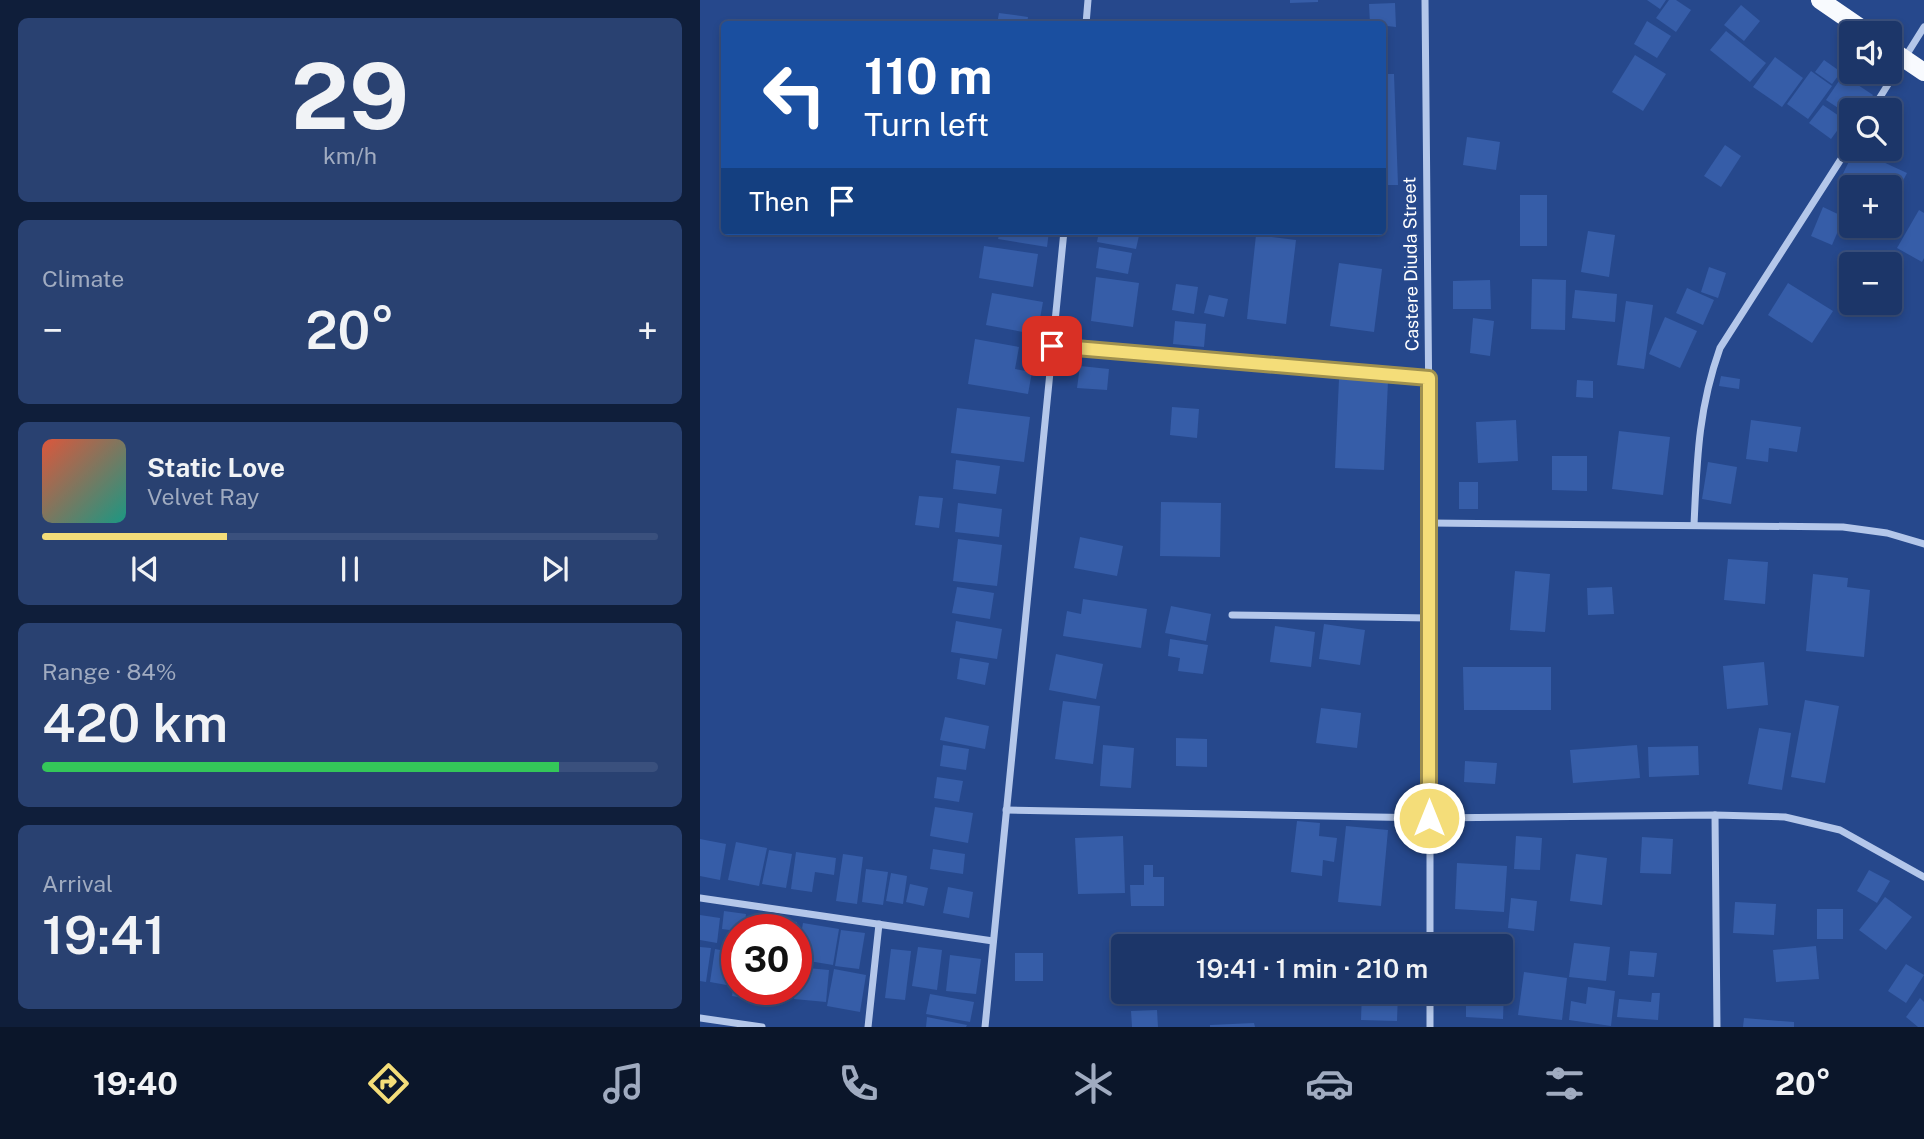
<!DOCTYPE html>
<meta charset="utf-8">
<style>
body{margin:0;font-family:"Public Sans",sans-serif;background:#294171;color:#f1f3f6;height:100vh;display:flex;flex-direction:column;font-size:26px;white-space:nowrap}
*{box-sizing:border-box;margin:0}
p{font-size:23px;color:#a0abc0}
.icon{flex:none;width:38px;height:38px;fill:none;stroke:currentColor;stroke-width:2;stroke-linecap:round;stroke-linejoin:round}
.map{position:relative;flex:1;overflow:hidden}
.sheet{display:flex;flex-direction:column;gap:18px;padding:18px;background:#0f1e3a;width:700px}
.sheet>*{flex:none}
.banner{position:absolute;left:21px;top:21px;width:665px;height:214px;border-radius:7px;box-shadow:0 4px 10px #0003,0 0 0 2px #3a507d;background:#1a4fa0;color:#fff;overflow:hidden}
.fabs{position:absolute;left:1139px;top:21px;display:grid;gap:14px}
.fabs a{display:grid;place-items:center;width:63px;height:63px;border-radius:7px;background:#1c3669;box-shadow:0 4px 10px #0003,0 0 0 2px #3a507d;font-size:35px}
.speed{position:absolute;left:21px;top:914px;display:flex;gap:14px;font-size:35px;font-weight:700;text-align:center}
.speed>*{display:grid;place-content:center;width:91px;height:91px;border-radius:50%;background:#1c3669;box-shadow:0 4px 10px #0003,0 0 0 2px #3a507d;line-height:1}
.speed .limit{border:10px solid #d22;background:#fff;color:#111}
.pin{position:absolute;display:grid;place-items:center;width:60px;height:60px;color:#fff;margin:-30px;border-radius:14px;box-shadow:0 4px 10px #0006}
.me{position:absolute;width:77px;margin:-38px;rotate:0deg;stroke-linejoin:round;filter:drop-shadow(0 0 5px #0008)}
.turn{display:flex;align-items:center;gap:24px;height:147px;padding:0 28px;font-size:32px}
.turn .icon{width:91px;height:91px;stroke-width:2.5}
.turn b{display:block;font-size:49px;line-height:60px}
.then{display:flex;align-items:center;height:66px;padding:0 28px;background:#0003;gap:14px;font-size:26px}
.big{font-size:52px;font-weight:600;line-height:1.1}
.sheet .tile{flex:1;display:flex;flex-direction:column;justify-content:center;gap:10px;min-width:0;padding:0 24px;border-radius:10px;background:#294171}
.sheet .dial{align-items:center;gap:0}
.dial b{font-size:91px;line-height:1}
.song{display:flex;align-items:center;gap:21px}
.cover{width:84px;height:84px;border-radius:10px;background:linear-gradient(135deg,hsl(10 70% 55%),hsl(170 70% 35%))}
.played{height:7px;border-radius:4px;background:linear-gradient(90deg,#f4dd79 30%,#3a507d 30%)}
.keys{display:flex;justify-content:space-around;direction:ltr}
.heat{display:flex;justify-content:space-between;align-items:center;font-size:38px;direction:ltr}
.charge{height:10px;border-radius:5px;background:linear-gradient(90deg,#34c759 84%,#3a507d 0)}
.trip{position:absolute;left:411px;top:934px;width:402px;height:70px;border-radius:7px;background:#1c3669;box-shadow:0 4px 10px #0003,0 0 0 2px #3a507d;font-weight:600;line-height:70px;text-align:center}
.menu{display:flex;height:112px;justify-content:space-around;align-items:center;background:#0b162a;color:#a0abc0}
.menu .icon{width:49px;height:49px}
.menu .selected{color:#f4dd79}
.menu b{font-size:32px;color:#f1f3f6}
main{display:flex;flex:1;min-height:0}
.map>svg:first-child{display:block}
.building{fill:#365da8}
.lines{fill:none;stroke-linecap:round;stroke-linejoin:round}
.street{stroke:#b4c7ea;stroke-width:7}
.primary{stroke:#f8fafe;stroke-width:18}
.route-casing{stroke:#9f904f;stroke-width:18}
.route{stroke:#f4dd79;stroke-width:12}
.labels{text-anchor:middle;stroke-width:7;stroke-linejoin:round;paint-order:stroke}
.street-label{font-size:18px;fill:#fff;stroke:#26488c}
</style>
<main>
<section class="sheet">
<div class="tile dial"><b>29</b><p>km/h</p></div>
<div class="tile"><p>Climate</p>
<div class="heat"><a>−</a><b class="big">20°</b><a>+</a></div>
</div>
<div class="tile">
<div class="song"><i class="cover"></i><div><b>Static Love</b><p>Velvet Ray</p></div></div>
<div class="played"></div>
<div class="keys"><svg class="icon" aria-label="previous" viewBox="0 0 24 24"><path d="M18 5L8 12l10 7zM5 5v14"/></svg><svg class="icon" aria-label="pause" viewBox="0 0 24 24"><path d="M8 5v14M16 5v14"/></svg><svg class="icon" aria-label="next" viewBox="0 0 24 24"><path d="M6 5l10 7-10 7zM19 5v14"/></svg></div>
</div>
<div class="tile"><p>Range · 84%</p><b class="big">420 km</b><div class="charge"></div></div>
<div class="tile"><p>Arrival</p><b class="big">19:41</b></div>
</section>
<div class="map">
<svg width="1224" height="1027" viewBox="0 0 1224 1027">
<rect width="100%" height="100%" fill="#26488c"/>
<!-- building -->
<g class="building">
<polygon points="590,0 618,0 618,2 590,3"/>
<polygon points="947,0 966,0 960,9"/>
<polygon points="969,0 976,0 991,10 976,32 956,18"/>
<polygon points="695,3 696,27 670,24 669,4"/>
<polygon points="1041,5 1060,21 1044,41 1024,25"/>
<polygon points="299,13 328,17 327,24 297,24"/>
<polygon points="947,21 971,36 957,58 934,44"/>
<polygon points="1026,31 1066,63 1050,82 1010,50"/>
<polygon points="935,55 966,74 943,111 912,92"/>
<polygon points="1075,57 1103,78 1082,107 1053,87"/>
<polygon points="1124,60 1141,72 1132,84 1115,72"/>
<polygon points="1111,71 1132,86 1108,119 1087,104"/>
<polygon points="682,74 694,74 698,185 682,185"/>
<polygon points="1143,75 1173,95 1163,110 1152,110 1152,117 1126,100"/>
<polygon points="1123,105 1145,120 1131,139 1109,123"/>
<polygon points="767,137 800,142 796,170 763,165"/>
<polygon points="1025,145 1041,156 1021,187 1004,176"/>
<polygon points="1155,149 1207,173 1190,206 1190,187 1152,187 1152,193 1137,186"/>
<rect x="820" y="195" width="27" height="51"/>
<polygon points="1123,207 1144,217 1132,245 1111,236"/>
<polygon points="1219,210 1224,213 1224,258 1222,262 1197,248"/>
<polygon points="300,231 349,231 347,247 298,239"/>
<polygon points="399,231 440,231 436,249 397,242"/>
<polygon points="888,231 915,235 909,277 881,272"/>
<polygon points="556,235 596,240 586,324 547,319"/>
<polygon points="284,246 338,254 333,287 279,278"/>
<polygon points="399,247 432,253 428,274 396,268"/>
<polygon points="639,263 682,269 674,332 630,326"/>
<polygon points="1009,267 1026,273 1018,298 1001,292"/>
<polygon points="396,277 439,283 433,327 391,321"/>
<polygon points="832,279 866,280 865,330 831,329"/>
<polygon points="790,280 791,309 753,309 753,281"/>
<polygon points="1088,283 1133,311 1112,343 1068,315"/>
<polygon points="476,284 498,287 494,314 472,310"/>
<polygon points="987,288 1014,300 1003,325 976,313"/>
<polygon points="875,290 917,294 915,322 872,318"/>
<polygon points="292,293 343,302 339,324 326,322 323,332 286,325"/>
<polygon points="509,295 528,299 524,317 504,313"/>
<polygon points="926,301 953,305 944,369 917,365"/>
<polygon points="965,317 997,331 980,368 949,354"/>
<polygon points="773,318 794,321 790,356 770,353"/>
<polygon points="475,321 506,324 504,347 473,344"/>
<polygon points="275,339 319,347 315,369 332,372 328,394 268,384"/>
<polygon points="380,366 409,369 407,390 377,388"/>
<polygon points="1021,376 1040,379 1039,389 1019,386"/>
<polygon points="639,379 688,381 684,470 635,468"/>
<polygon points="877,380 893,381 893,398 876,397"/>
<polygon points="472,407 499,409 497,438 470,435"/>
<polygon points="257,408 330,417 324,462 251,453"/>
<polygon points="816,420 818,461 778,463 776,422"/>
<polygon points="1051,420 1101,427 1097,452 1069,448 1068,462 1046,459"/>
<polygon points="919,431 970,437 963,495 912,489"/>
<polygon points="852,456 887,456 887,491 852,490"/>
<polygon points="256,460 300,466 296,494 253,489"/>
<polygon points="1008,462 1037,467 1031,504 1002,499"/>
<rect x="759" y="482" width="19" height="27"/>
<polygon points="219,496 243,498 239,528 215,525"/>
<polygon points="461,502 521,503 520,557 460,556"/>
<polygon points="258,503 302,509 299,537 255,532"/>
<polygon points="380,537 423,546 417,576 374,568"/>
<polygon points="258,539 302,545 297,586 253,581"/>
<polygon points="1028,559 1068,562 1065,604 1024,600"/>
<polygon points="815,571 850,574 845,632 810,630"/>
<polygon points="1113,574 1148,578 1147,587 1170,590 1164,657 1106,651"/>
<polygon points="257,587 294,593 290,619 252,613"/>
<polygon points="912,587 914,614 888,615 887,588"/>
<polygon points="383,599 447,609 441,648 363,636 367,611 381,614"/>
<polygon points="471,606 511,614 506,641 465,633"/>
<polygon points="256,621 302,629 297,659 251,652"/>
<polygon points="624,624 665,630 660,665 619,659"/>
<polygon points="575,626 615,632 611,667 570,662"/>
<polygon points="470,639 508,645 503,674 478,671 480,658 468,656"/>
<polygon points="356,654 403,664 396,699 349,690"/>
<polygon points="260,658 289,663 285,685 257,679"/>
<polygon points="1064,662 1068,705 1027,709 1023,666"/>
<polygon points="763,667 851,667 851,710 764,710"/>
<polygon points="1105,700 1139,706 1125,783 1091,777"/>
<polygon points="363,701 400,706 393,764 355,759"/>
<polygon points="621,708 661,713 657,748 616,743"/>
<polygon points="245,717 289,726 285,749 240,740"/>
<polygon points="1059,728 1091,733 1082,790 1048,784"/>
<polygon points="476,738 507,739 507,767 476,766"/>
<polygon points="243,745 269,749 266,770 240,766"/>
<polygon points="403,745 434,748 431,788 400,786"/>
<polygon points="937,745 940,778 873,783 870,750"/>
<polygon points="998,746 999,775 949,777 948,747"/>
<polygon points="765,761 797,763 795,784 764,782"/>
<polygon points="237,777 263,781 259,802 234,798"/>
<polygon points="235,807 273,813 268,843 230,836"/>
<polygon points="597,821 620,823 619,836 637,838 634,862 623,860 622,876 591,872"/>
<polygon points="646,826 688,830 681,906 638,902"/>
<polygon points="423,836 425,893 378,894 375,838"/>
<polygon points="816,836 842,838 840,870 814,869"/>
<polygon points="942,837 973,839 971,874 940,873"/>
<polygon points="0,839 26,844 20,880 0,876"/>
<polygon points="36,842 67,848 59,886 28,880"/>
<polygon points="233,849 265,854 263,874 230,869"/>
<polygon points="69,850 92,854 86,888 62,884"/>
<polygon points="96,852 136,858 134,875 115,872 112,892 91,889"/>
<polygon points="143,854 163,857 157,904 136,901"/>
<polygon points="876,854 907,858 902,905 870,901"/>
<polygon points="757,863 807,866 804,912 755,909"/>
<polygon points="444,865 453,865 453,877 464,877 464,906 431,906 430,885 444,885"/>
<polygon points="166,869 188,872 183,905 162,902"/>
<polygon points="1169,870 1190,881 1177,903 1157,891"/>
<polygon points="191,873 207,876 203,904 186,901"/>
<polygon points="210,884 228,888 224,906 206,902"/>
<polygon points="248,887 273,892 269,918 243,913"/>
<polygon points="1185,897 1212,917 1186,950 1159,930"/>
<polygon points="811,898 837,901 834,931 808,928"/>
<polygon points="1035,902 1076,904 1074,935 1033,933"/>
<rect x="1117" y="909" width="26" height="30"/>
<polygon points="24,911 46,914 44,929 37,929 37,931 22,929"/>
<polygon points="0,915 20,918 17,943 0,940"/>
<polygon points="47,916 71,919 69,929 46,929"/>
<polygon points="73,918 97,922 96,929 71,929"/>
<polygon points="103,923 139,929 133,965 97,959"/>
<polygon points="141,930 165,933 159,969 135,966"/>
<polygon points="874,943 910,947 906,981 869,977"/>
<polygon points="1116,946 1119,979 1076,982 1073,950"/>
<polygon points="0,947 11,948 6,982 0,981"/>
<polygon points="218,947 242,950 237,990 212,986"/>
<polygon points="15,949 37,953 32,986 10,982"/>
<polygon points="191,949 211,951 205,1000 185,998"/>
<polygon points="930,951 957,953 954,977 928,975"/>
<rect x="315" y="953" width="28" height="28"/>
<polygon points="250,955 281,959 276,994 246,991"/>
<polygon points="802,963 805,963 803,1019 766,1017 766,992 802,992"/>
<polygon points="1206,964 1224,975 1206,1003 1188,991"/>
<polygon points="97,967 129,970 126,1002 94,999"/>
<polygon points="134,969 166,975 160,1012 127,1006"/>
<polygon points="824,972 867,978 862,1020 818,1015"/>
<polygon points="35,976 37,989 58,989 56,1000 32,996"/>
<polygon points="888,987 915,991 911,1026 869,1020 871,1001 886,1004"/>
<polygon points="60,989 89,989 87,999 59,995"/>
<rect x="442" y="992" width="46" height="10"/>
<polygon points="662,992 698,992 697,1021 661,1020"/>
<polygon points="952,993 960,993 958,1020 917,1017 919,999 951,1002"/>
<polygon points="230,994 274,1002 270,1022 226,1014"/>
<polygon points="1220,998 1224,1002 1224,1027 1218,1027 1206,1017"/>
<polygon points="457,1010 458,1027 432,1027 431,1011"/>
<polygon points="227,1017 267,1025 266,1027 226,1027"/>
<polygon points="1044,1018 1094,1022 1094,1027 1043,1027"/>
<polygon points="554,1023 555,1027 510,1027 510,1025"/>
</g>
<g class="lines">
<!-- street -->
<g class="street">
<polyline points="725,0 730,523 730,947"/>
<polyline points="386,24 388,0"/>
<polyline points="1172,110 1224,27"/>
<polyline points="352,346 728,378"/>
<polyline points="730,523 1143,527 1187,533 1224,544"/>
<path d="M994,525C997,460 998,410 1020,348L1152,142"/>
<polyline points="532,615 730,618"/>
<polyline points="306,810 729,818 1015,815 1085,817 1140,830 1224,877"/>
<polyline points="1015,815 1017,1027"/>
<polyline points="0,898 293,941"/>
<polyline points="730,992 730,1027"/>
<polyline points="0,1018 62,1027"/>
<polyline points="168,1027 179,924"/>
<polyline points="285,1027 364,231"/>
</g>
<!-- primary -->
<g class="primary">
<polyline points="1120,0 1168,33"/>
<polyline points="1190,49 1224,72"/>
</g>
</g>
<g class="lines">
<defs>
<polyline id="route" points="352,346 729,378 729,818"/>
</defs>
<!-- route casing -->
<use href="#route" class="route-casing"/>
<!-- route -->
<use href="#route" class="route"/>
</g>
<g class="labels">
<!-- street labels -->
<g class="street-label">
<text transform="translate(711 264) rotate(-91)" y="6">Castere Diuda Street</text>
</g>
</g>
</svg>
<div class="fabs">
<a><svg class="icon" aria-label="sound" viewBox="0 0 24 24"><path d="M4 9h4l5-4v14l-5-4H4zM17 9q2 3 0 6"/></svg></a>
<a><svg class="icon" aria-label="search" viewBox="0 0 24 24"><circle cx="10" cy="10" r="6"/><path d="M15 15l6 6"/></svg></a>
<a>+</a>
<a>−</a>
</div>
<div class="speed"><div class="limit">30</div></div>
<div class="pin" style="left:352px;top:346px;background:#d93025"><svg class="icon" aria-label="arrive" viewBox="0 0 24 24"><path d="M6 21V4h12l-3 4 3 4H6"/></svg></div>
<svg class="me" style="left:729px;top:818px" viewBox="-20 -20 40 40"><circle r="17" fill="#f4dd79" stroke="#fff" stroke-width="3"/><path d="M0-11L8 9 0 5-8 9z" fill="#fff"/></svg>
<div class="trip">19:41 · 1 min · 210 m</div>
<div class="banner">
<div class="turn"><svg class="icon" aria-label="left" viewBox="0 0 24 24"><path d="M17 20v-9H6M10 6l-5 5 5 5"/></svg><div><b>110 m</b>Turn left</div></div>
<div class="then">Then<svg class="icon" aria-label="arrive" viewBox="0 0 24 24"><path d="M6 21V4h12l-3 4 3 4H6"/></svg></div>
</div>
</div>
</main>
<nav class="menu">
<b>19:40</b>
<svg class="icon selected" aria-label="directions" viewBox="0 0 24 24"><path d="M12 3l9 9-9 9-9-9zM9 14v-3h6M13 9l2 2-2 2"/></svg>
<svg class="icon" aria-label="music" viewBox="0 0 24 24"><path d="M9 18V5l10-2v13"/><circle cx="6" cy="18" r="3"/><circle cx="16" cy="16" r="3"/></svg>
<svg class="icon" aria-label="phone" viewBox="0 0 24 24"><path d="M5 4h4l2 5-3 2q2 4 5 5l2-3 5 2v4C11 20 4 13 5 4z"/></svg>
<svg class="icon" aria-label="climate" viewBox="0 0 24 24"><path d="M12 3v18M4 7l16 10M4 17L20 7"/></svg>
<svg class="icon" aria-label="car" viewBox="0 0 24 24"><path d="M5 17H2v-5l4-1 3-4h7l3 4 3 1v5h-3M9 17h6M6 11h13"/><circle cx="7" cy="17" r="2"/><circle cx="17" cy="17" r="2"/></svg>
<svg class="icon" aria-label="filters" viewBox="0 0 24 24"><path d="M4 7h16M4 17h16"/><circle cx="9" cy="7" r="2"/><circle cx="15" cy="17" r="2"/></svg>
<b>20°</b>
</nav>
